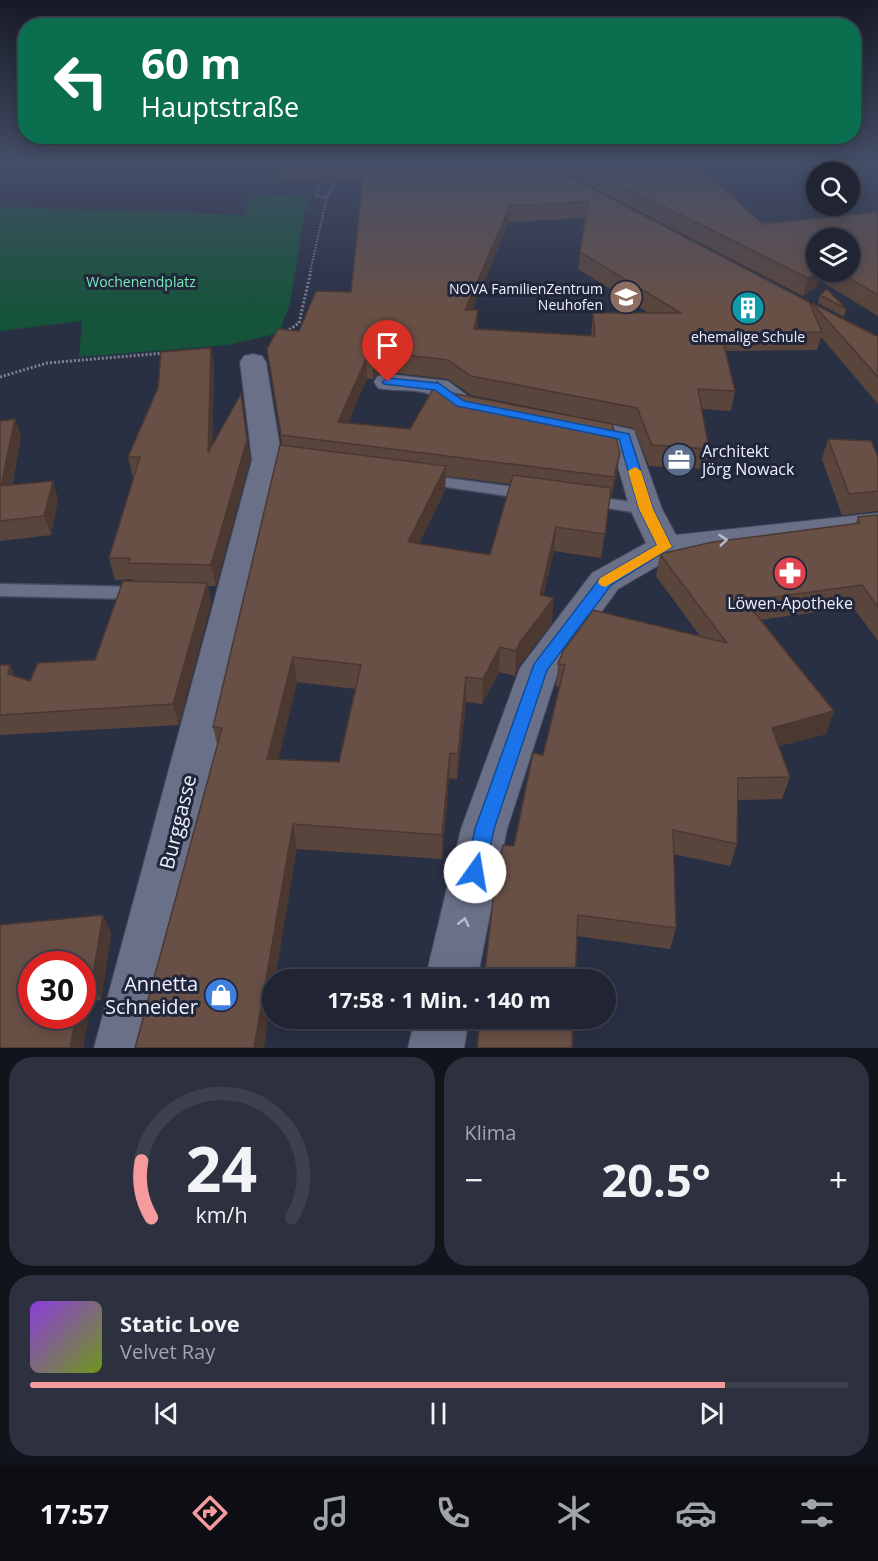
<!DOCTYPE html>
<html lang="de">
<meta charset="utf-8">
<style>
body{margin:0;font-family:"Open Sans",sans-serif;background:#2d303f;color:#f1f3f6;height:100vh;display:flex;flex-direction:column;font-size:22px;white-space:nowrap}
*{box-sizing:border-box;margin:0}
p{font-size:20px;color:#a2a4ac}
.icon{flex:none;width:33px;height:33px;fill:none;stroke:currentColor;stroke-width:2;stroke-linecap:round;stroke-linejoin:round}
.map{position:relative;height:1048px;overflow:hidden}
.sheet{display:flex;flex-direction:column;gap:9px;padding:9px;background:#12141c;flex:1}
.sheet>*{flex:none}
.hud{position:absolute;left:18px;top:18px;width:843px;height:126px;border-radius:24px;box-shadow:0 3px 15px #0003,0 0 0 2px #3d414e;background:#0b6e4f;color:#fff;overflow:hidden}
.fabs{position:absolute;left:806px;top:162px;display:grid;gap:12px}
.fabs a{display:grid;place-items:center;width:54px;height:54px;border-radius:50%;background:#202433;box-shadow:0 3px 15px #0003,0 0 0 2px #3d414e;font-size:30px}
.speed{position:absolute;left:18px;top:951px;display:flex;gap:12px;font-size:30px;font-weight:700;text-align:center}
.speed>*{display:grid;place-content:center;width:78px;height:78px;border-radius:50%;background:#202433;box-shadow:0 3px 15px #0003,0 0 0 2px #3d414e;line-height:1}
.speed .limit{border:9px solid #d22;background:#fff;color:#111}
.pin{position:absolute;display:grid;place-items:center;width:51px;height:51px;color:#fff;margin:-62px -26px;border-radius:50% 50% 50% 0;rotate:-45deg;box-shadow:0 0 6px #0007}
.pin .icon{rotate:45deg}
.me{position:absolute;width:66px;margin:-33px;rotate:13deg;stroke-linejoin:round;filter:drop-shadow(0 0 4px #0008)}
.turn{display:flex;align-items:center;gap:21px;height:126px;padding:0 24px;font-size:27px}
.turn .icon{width:78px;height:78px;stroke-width:2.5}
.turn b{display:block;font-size:42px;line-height:51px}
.big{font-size:45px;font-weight:700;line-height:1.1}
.sheet .widget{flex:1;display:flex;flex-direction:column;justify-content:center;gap:9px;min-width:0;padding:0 21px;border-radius:24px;background:#2d303f}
.sheet .dial{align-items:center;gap:0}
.dial svg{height:156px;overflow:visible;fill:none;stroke:#3d414e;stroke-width:7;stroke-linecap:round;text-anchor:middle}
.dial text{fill:#f1f3f6;stroke:none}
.song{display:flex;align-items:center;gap:18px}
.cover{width:72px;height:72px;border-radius:9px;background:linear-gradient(135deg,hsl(270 70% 55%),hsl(80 70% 35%))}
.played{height:6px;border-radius:3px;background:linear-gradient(90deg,#f59b9e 85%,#3d414e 85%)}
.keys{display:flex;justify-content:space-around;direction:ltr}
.heat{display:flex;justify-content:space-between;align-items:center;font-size:33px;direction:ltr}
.sheet .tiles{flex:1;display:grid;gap:9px;grid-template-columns:1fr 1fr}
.widget:last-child{grid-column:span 2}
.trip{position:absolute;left:262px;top:969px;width:354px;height:60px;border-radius:30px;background:#202433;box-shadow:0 3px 15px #0003,0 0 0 2px #3d414e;font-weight:700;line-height:60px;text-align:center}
.tabs{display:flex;height:96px;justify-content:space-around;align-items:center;background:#0d0e14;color:#a2a4ac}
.tabs .icon{width:42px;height:42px}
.tabs .selected{color:#f59b9e}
.tabs b{font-size:27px;color:#f1f3f6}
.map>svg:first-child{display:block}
.green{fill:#15533a}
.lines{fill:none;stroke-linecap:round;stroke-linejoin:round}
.service-casing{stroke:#474b5d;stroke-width:3}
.minor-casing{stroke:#474b5d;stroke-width:2}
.path-far1{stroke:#7c8193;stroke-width:2;stroke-dasharray:1.5 1.5;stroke-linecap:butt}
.path{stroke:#7c8193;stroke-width:3;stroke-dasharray:2 2;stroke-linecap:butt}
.service{fill:#697087;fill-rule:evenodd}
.minor{fill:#697087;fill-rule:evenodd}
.wall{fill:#5a453c;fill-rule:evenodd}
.shaded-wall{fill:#4a3831}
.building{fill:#695046;stroke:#4a3831;stroke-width:1.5;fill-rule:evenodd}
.oneway{stroke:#b8bdcf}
.route{fill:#1a73e8;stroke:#114b97;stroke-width:1.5}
.slow{fill:#f59e0b}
.labels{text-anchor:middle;stroke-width:6;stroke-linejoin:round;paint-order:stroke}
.far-park-label{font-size:14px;fill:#74eeb8;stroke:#21263a}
.far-poi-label{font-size:14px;fill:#edf1ff;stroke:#21263a;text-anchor:end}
.poi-label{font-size:16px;fill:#edf1ff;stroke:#21263a;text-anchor:start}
.near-street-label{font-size:20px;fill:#edf1ff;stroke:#21263a}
.near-poi-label{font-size:20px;fill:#edf1ff;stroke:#21263a;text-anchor:end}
</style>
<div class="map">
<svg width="878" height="1048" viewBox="0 0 878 1048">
<rect width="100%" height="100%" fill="#2a3044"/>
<!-- green -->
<polygon class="green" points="252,195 310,197 304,216 290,303 279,333 228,345 79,357 82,321 0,331 0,207 245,215"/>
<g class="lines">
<defs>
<g id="service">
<polygon points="424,475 529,489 537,494 529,499 418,483 416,480"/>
<polygon points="587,496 646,504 654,509 646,514 581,504 579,501 581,498"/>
<polygon points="0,584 140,587 146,589 149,593 146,597 140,599 0,596"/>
</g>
<g id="minor">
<polygon points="253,354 262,356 266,362 282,460 150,1048 94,1048 252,460 240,362 244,356"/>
<path d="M388,374L448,381L469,397L484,400L488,406L484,412C455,419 453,405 431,395C417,388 394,392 378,388L374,382L378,376Z"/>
<polygon points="572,416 634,430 662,509 676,535 878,513 878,533 673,557 618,589 558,672 507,829 477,980 425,980 461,829 520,668 592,573 646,543 630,509 611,442 562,431 558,425 562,419"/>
<polygon points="415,1018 469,1018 464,1048 408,1048"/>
</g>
</defs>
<!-- service casing -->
<use href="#service" class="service-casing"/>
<!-- minor casing -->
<use href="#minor" class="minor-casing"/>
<!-- path-far1 -->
<g class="path-far1">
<polyline points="322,179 316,196 327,197"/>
<polyline points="310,272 327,197 337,178"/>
</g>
<!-- path -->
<g class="path">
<polyline points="286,332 299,323 311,271"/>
<polyline points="0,377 47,363 165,353"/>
</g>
<!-- service -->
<use href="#service" class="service"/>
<!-- minor -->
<use href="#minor" class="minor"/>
</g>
<!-- wall -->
<g class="wall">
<path d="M547,165L811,306L812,303L874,335L878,336V404L821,337L817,350L725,351L735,391L731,411L702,409L709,449L705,469L649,466L634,428L471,395L448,379L388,372L378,374L373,379L367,378L348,423L410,429L451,393L617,473L611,497H610L601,558L554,551L543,596L552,623L518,667L515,676L499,672L482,704L466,702L457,779L449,778L442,859L297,849L217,744L213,727L282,445L267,349L299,331L351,292L362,181H279L277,166ZM585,218L578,269L649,313H593L591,336L477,329L472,310L509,222ZM446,476L511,484L490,555L419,544L445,490ZM297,682L355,689L339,762L278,760Z"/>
<path d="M550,165H696L763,224L878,212V316L819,280L817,287L803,296ZM816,238L849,272H816Z"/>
<polygon points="820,295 846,309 844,317 818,303"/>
<polygon points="211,348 214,367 212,445 241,394 250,460 216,586 208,586 211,603 179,725 0,735 0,665 10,665 14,676 30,681 95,660 133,581 132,579 115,580 109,558 134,477 133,477 128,457"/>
<polygon points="15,419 21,437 12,485 53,481 58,500 51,535 0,541 0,421"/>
<polygon points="828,439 878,457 878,511 842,515 822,459"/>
<polygon points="878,515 878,641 853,607 760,620 834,711 826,734 779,746 790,777 782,799 738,800 737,844 730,866 673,854 676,928 670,949 577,936 514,846 543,755 560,687 556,686 558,664 700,636 656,576 660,554 855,524 858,517"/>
<polygon points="103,915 111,934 101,1000 92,1001 0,1048"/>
</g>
<!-- shaded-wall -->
<g class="shaded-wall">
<polygon points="510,206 509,222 465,328 465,310"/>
<polygon points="819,272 821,272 817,287 803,296 808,278"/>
<polygon points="478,310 478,329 474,329"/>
<polygon points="211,348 214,367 212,473 208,453"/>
<polygon points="388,353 388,372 378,374 373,379 373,360 377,355"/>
<polygon points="366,359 367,378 340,442 338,422"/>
<polygon points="241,394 250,460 216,586 211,565"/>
<polygon points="15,419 21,437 7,505 1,486"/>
<polygon points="620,453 617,473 611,497 614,477"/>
<polygon points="446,466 445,490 408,566 408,542"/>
<polygon points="53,481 58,500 51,535 44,516"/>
<polygon points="556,527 554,551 538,619 554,598 552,623 518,667 515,676 516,651 540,595"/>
<polygon points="207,583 211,603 179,725 173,704"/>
<polygon points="500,647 499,672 482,704 483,679"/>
<polygon points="293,657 297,682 272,784 267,759"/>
<polygon points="10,665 18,685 8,674"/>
<polygon points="466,677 466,702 457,779 458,754"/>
<polygon points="834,711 826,734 765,750 772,728"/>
<polygon points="450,753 449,778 442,859 442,835"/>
<polygon points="293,824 297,849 275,980 273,980 273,993 264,1048 254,1048"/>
<polygon points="103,915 111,934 101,1000 92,981"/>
<polygon points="83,982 92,1001 83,1048 70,1048 76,1016 82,1016"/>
</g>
<!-- building -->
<g class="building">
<path d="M278,165H547L809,302L822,332L721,333L735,391L698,389L709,449L652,445L637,408L471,376L448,360L388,353L377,355L373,360L366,359L338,422L410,429L437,382L451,393L612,424L620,453L614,477L281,435L267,349L278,329L299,331L316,291L351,292L364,167L277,166ZM588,202L580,252L681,313H593L595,336L474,329L478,310H465L510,206Z"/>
<polygon points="580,165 696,165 763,224 878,212 878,295 838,272 849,272 849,238 816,238 816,259 807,253 816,264 816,272 819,272 808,278"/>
<polygon points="827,289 846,309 820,295"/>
<polygon points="812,303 874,335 878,336 878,377"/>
<polygon points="211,348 208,453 241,394 247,440 211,565 128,563 130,558 109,558 140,457 128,457 158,388 161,352"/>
<polygon points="15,419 1,486 53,481 44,516 0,521 0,421"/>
<polygon points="828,439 871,441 878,457 878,491 849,494"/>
<path d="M280,445L446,466L408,542L490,555L513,475L611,488L605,534L556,527L540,595L554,598L520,642L516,651L500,647L483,679L466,677L458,754L450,753L442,835L293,824L254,1048H135L222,728L213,727ZM293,657L361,665L339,762L267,759Z"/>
<polygon points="878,515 878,607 862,585 745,601 834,711 772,728 790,777 738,778 737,844 673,830 676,928 578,915 575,980 484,980 494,891 503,845 514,846 533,753 543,755 565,665 558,664 563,651 593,610 727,643 660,554 713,542 860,523 858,517"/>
<polygon points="123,581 207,583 173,704 0,715 0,665 10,665 8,674 30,681 38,663 95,660"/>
<polygon points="103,915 92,981 83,982 82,985 82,964 32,964 32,1016 76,1016 70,1048 0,1048 0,925"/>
<polygon points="480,1018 573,1018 572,1048 477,1048"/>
</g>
<!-- one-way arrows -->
<defs><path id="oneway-chevron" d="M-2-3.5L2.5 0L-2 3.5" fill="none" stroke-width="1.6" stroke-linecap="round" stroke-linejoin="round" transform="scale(1.5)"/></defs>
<g class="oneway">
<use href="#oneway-chevron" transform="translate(723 540) rotate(-6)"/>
<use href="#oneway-chevron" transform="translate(464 922) rotate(-77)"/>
</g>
<!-- sky -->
<linearGradient id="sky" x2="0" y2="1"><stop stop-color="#171a25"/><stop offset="0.53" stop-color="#444e67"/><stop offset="1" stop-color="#444e67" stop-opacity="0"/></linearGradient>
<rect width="878" height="311" fill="url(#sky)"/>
<!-- route -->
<polygon class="route" points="388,378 438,383 464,401 629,434 653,509 672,547 611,585 547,670 494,829 485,872 482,878 475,881 468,878 465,872 475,829 534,664 600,578 657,545 639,509 619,439 457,406 435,390 384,384 382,382"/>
<!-- slow -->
<polygon class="slow" points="635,467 641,471 653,509 672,547 605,587 600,585 598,582 600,578 657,545 639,509 628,471"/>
<!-- icons -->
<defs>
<symbol id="school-disc" viewBox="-11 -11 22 22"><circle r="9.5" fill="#8d6e63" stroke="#21263a"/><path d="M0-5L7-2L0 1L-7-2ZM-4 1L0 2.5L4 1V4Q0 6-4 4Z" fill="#fff"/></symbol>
<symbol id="building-disc" viewBox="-11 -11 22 22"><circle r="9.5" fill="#0f9aa8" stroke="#21263a"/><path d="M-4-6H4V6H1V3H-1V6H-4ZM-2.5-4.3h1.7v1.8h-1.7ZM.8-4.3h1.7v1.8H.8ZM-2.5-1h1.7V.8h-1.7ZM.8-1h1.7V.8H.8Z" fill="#fff"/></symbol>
<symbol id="office-disc" viewBox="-11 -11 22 22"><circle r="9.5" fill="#5c6f8a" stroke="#21263a"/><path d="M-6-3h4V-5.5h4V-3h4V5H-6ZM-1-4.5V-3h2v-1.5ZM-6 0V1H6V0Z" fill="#fff"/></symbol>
<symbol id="pharmacy-disc" viewBox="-11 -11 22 22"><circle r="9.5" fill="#e0444e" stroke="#21263a"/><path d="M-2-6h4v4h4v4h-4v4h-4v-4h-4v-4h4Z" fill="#fff"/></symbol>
<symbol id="shop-disc" viewBox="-11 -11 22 22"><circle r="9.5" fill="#3f7fe0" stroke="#21263a"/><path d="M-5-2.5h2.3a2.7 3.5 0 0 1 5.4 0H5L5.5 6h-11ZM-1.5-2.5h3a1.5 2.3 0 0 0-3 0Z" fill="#fff"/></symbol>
</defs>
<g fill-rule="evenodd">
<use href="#school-disc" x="607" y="278" width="38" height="38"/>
<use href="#building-disc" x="729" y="289" width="38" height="38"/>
<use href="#office-disc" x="660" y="441" width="38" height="38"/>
<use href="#pharmacy-disc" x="771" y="554" width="38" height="38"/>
<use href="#shop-disc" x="202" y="976" width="38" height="38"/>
</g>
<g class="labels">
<!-- far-park labels -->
<g class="far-park-label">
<text x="141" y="287">Wochenendplatz</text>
</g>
<!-- far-poi labels -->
<g class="far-poi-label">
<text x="603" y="294">NOVA FamilienZentrum<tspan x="603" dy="16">Neuhofen</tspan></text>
<text x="748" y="342" text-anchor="middle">ehemalige Schule</text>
</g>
<!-- poi labels -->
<g class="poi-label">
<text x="702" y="457">Architekt<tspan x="702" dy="18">Jörg Nowack</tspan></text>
<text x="790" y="609" text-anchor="middle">Löwen-Apotheke</text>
</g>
<!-- near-street labels -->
<g class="near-street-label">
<text transform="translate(178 822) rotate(-76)" y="7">Burggasse</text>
</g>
<!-- near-poi labels -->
<g class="near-poi-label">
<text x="198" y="991">Annetta<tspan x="198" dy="23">Schneider</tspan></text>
</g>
</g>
</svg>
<div class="fabs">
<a><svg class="icon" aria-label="search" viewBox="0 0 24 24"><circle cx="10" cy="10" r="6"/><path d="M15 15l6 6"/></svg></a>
<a><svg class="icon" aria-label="layers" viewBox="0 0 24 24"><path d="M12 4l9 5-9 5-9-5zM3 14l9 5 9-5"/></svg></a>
</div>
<div class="speed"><div class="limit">30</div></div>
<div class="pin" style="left:388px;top:382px;background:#d93025"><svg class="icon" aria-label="arrive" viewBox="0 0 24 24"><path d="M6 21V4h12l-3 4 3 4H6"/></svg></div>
<svg class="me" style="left:475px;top:872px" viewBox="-20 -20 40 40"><circle r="19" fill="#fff"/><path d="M0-13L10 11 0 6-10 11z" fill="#1a73e8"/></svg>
<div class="trip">17:58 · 1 Min. · 140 m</div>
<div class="hud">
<div class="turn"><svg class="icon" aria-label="left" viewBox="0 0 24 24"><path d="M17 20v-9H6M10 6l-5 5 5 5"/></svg><div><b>60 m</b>Hauptstraße</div></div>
</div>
</div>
<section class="sheet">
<div class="tiles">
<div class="widget dial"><svg viewBox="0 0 100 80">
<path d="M14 69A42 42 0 1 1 86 69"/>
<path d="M14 69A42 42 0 0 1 9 40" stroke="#f59b9e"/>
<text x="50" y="56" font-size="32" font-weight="700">24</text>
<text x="50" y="72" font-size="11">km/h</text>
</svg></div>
<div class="widget"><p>Klima</p>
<div class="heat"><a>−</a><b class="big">20.5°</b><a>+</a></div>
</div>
<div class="widget">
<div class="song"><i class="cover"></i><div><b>Static Love</b><p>Velvet Ray</p></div></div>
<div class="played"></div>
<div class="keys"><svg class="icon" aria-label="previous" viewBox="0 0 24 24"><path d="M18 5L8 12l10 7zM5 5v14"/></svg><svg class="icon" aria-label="pause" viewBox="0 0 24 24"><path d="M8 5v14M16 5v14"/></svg><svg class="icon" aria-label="next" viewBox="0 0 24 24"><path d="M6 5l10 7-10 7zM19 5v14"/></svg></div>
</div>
</div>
</section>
<nav class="tabs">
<b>17:57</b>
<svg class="icon selected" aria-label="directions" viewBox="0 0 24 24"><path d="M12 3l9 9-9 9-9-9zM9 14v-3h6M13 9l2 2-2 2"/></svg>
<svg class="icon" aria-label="music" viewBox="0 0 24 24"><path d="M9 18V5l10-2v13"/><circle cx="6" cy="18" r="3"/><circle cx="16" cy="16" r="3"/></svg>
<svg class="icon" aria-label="phone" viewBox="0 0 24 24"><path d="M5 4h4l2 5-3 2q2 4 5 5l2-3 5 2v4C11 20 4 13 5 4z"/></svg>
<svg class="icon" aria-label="climate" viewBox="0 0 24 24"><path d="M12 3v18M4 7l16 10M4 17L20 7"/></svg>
<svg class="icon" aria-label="car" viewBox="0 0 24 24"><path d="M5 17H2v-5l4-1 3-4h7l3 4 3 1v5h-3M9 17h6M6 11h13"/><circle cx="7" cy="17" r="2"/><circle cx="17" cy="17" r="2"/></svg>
<svg class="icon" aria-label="filters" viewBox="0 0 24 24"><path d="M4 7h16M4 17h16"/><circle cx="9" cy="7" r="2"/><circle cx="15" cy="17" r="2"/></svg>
</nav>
